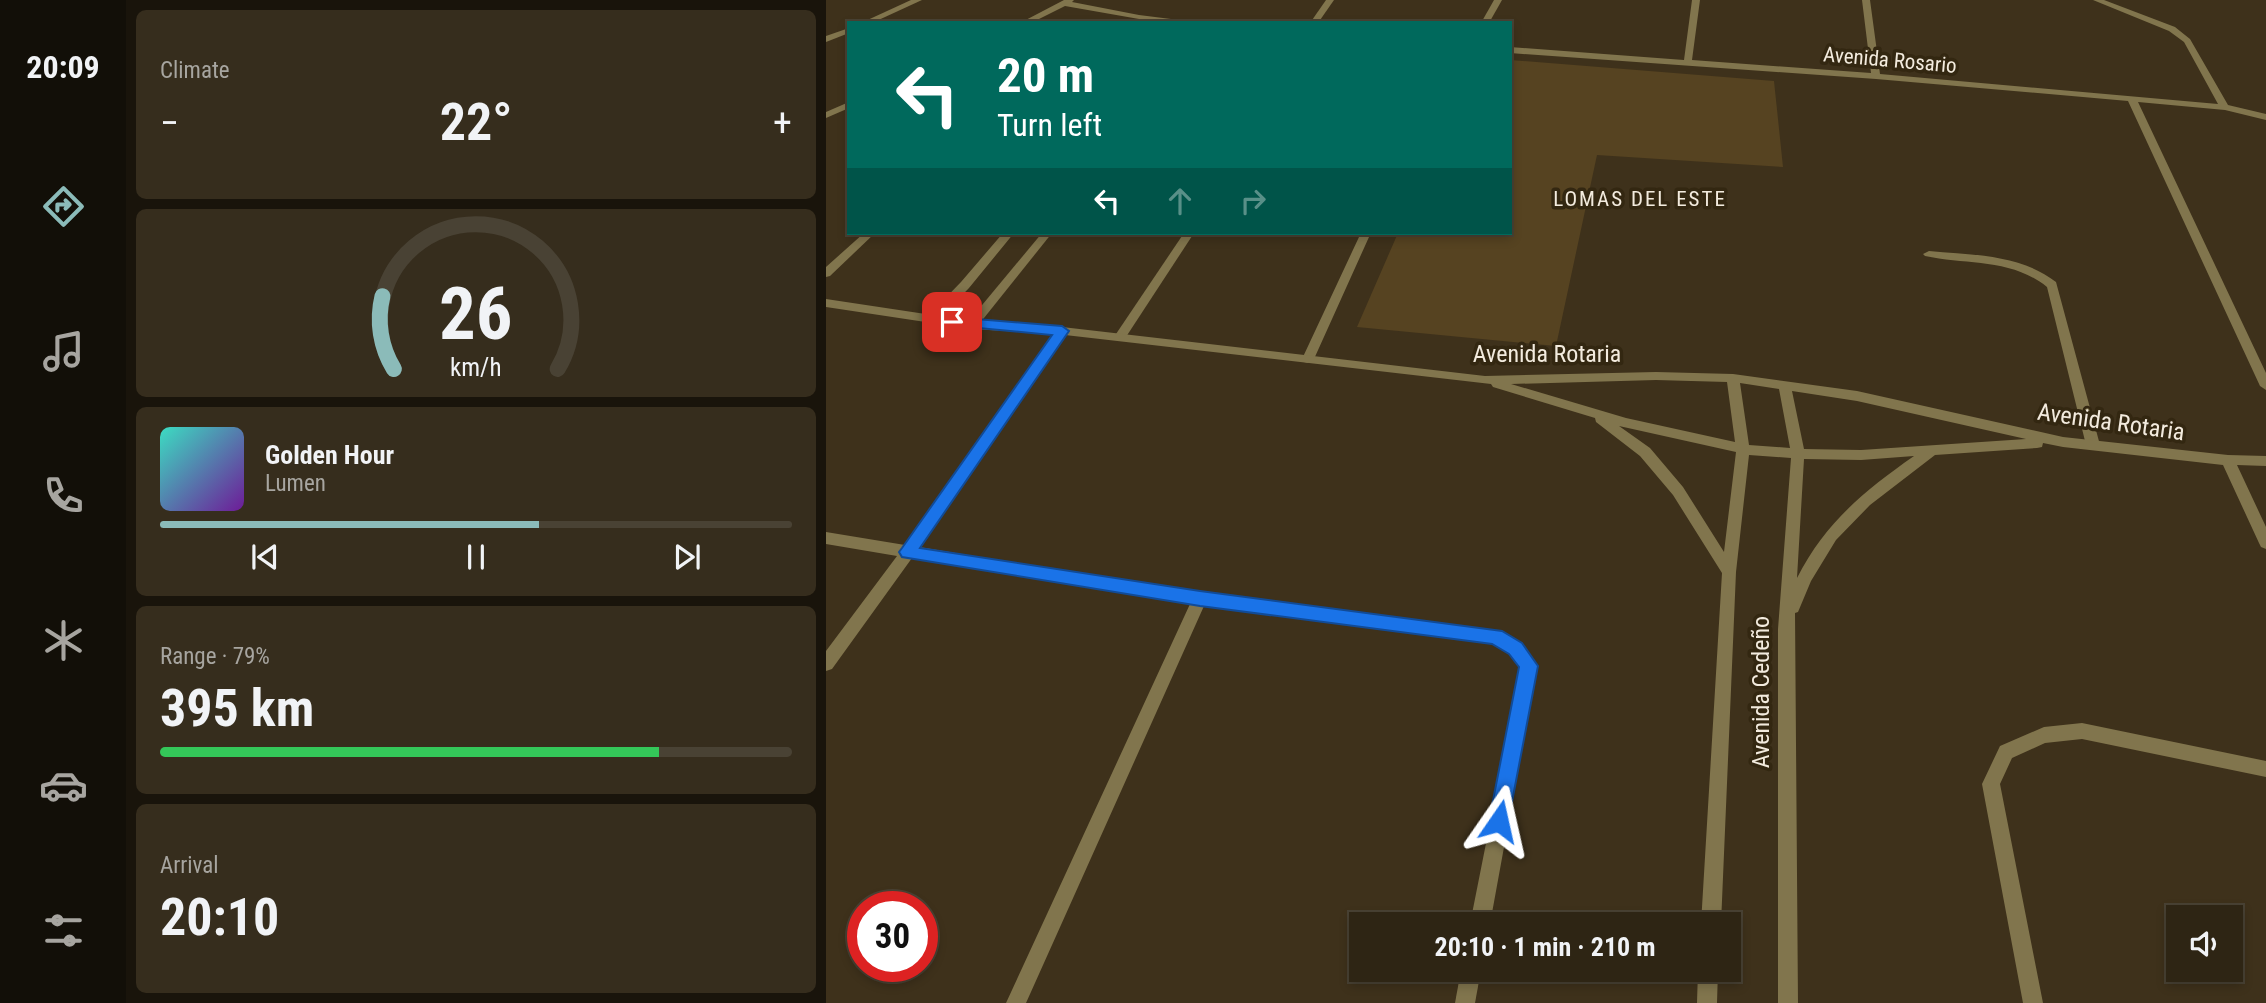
<!DOCTYPE html>
<meta charset="utf-8">
<style>
body{margin:0;font-family:"Roboto Condensed",sans-serif;background:#362d1d;color:#f1f3f6;height:100vh;display:flex;flex-direction:column;font-size:26px;white-space:nowrap}
*{box-sizing:border-box;margin:0}
p{font-size:23px;color:#a7a5a0}
.icon{flex:none;width:38px;height:38px;fill:none;stroke:currentColor;stroke-width:2;stroke-linecap:round;stroke-linejoin:round}
.map{position:relative;flex:1;overflow:hidden}
.drawer{display:flex;flex-direction:column;gap:10px;padding:10px;background:#19140b;width:700px}
.drawer>*{flex:none}
.hud{position:absolute;left:21px;top:21px;width:665px;height:214px;border-radius:0px;box-shadow:0 4px 10px #0003,0 0 0 2px #494234;background:#00695c;color:#fff;overflow:hidden}
.buttons{position:absolute;left:1340px;top:905px;display:grid;gap:14px}
.buttons a{display:grid;place-items:center;width:77px;height:77px;border-radius:0px;background:#2e2514;box-shadow:0 4px 10px #0003,0 0 0 2px #494234;font-size:35px}
.speed{position:absolute;left:21px;top:891px;display:flex;gap:14px;font-size:35px;font-weight:700;text-align:center}
.speed>*{display:grid;place-content:center;width:91px;height:91px;border-radius:50%;background:#2e2514;box-shadow:0 4px 10px #0003,0 0 0 2px #494234;line-height:1}
.speed .limit{border:10px solid #d22;background:#fff;color:#111}
.pin{position:absolute;display:grid;place-items:center;width:60px;height:60px;color:#fff;margin:-30px;border-radius:14px;box-shadow:0 4px 10px #0006}
.me{position:absolute;width:77px;margin:-38px;rotate:11deg;stroke-linejoin:round;filter:drop-shadow(0 0 5px #0008)}
.turn{display:flex;align-items:center;gap:24px;height:147px;padding:0 35px;font-size:32px}
.turn .icon{width:91px;height:91px;stroke-width:2.5}
.turn b{display:block;font-size:49px;line-height:60px}
.lanes{display:flex;align-items:center;height:66px;padding:0 35px;background:#0003;justify-content:center;gap:35px;direction:ltr}
.lanes .off{opacity:.35}
.big{font-size:52px;font-weight:700;line-height:1.1}
.drawer .widget{flex:1;display:flex;flex-direction:column;justify-content:center;gap:10px;min-width:0;padding:0 24px;border-radius:10px;background:#362d1d}
.drawer .dial{align-items:center;gap:0}
.dial svg{height:182px;overflow:visible;fill:none;stroke:#494234;stroke-width:7;stroke-linecap:round;text-anchor:middle}
.dial text{fill:#f1f3f6;stroke:none}
.song{display:flex;align-items:center;gap:21px}
.cover{width:84px;height:84px;border-radius:10px;background:linear-gradient(135deg,hsl(170 70% 55%),hsl(280 70% 35%))}
.played{height:7px;border-radius:4px;background:linear-gradient(90deg,#8bbbb9 60%,#494234 60%)}
.keys{display:flex;justify-content:space-around;direction:ltr}
.heat{display:flex;justify-content:space-between;align-items:center;font-size:38px;direction:ltr}
.charge{height:10px;border-radius:5px;background:linear-gradient(90deg,#34c759 79%,#494234 0)}
.trip{position:absolute;left:523px;top:912px;width:392px;height:70px;border-radius:0px;background:#2e2514;box-shadow:0 4px 10px #0003,0 0 0 2px #494234;font-weight:700;line-height:70px;text-align:center}
main{display:flex;flex:1;min-height:0}
.tab-bar{display:flex;flex-direction:column;width:126px;justify-content:space-around;align-items:center;background:#120f08;color:#a7a5a0}
.tab-bar .icon{width:49px;height:49px}
.tab-bar .active{color:#8bbbb9}
.tab-bar b{font-size:32px;color:#f1f3f6}
.map>svg:first-child{display:block}
.green{fill:#564321}
.lines{fill:none;stroke-linecap:round;stroke-linejoin:round}
.service{fill:#81754d;fill-rule:evenodd}
.minor{fill:#81754d;fill-rule:evenodd}
.route{fill:#1a73e8;stroke:#114b97;stroke-width:2}
.labels{text-anchor:middle;stroke-width:7;stroke-linejoin:round;paint-order:stroke}
.far-street-label{font-size:21px;fill:#f3ebde;stroke:#332711}
.far-neighbourhood-label{font-size:21px;letter-spacing:2px;fill:#f3ebde;stroke:#332711}
.street-label{font-size:24px;fill:#f3ebde;stroke:#332711}
</style>
<main>
<nav class="tab-bar">
<b>20:09</b>
<svg class="icon active" aria-label="directions" viewBox="0 0 24 24"><path d="M12 3l9 9-9 9-9-9zM9 14v-3h6M13 9l2 2-2 2"/></svg>
<svg class="icon" aria-label="music" viewBox="0 0 24 24"><path d="M9 18V5l10-2v13"/><circle cx="6" cy="18" r="3"/><circle cx="16" cy="16" r="3"/></svg>
<svg class="icon" aria-label="phone" viewBox="0 0 24 24"><path d="M5 4h4l2 5-3 2q2 4 5 5l2-3 5 2v4C11 20 4 13 5 4z"/></svg>
<svg class="icon" aria-label="climate" viewBox="0 0 24 24"><path d="M12 3v18M4 7l16 10M4 17L20 7"/></svg>
<svg class="icon" aria-label="car" viewBox="0 0 24 24"><path d="M5 17H2v-5l4-1 3-4h7l3 4 3 1v5h-3M9 17h6M6 11h13"/><circle cx="7" cy="17" r="2"/><circle cx="17" cy="17" r="2"/></svg>
<svg class="icon" aria-label="filters" viewBox="0 0 24 24"><path d="M4 7h16M4 17h16"/><circle cx="9" cy="7" r="2"/><circle cx="15" cy="17" r="2"/></svg>
</nav>
<section class="drawer">
<div class="widget"><p>Climate</p>
<div class="heat"><a>−</a><b class="big">22°</b><a>+</a></div>
</div>
<div class="widget dial"><svg viewBox="0 0 100 80">
<path d="M14 69A42 42 0 1 1 86 69"/>
<path d="M14 69A42 42 0 0 1 9 37" stroke="#8bbbb9"/>
<text x="50" y="56" font-size="32" font-weight="700">26</text>
<text x="50" y="72" font-size="11">km/h</text>
</svg></div>
<div class="widget">
<div class="song"><i class="cover"></i><div><b>Golden Hour</b><p>Lumen</p></div></div>
<div class="played"></div>
<div class="keys"><svg class="icon" aria-label="previous" viewBox="0 0 24 24"><path d="M18 5L8 12l10 7zM5 5v14"/></svg><svg class="icon" aria-label="pause" viewBox="0 0 24 24"><path d="M8 5v14M16 5v14"/></svg><svg class="icon" aria-label="next" viewBox="0 0 24 24"><path d="M6 5l10 7-10 7zM19 5v14"/></svg></div>
</div>
<div class="widget"><p>Range · 79%</p><b class="big">395 km</b><div class="charge"></div></div>
<div class="widget"><p>Arrival</p><b class="big">20:10</b></div>
</section>
<div class="map">
<svg width="1440" height="1003" viewBox="0 0 1440 1003">
<rect width="100%" height="100%" fill="#3e311b"/>
<!-- green -->
<polygon class="green" points="684,60 948,81 957,167 771,155 730,346 531,327 572,233 684,233"/>
<g class="lines">
<!-- service -->
<g class="service">
<polygon points="38,233 49,233 4,276 0,277 0,267"/>
<polygon points="177,233 188,233 143,288 110,322 102,322 102,316 135,282"/>
<polygon points="216,233 226,233 150,328 142,328 142,322"/>
<polygon points="358,233 368,233 298,340 290,340 288,337 290,334"/>
<polygon points="531,233 541,233 543,237 488,359 482,363 478,362 476,359 533,237"/>
<path d="M1103,251C1146,255 1194,254 1230,282L1274,445L1272,449H1262L1260,445L1221,287C1185,258 1141,265 1099,256L1097,254Z"/>
</g>
<!-- minor -->
<g class="minor">
<polygon points="85,0 96,0 46,23 35,23"/>
<polygon points="238,0 248,0 246,2 313,15 377,23 313,19 239,6 205,23 194,23"/>
<polygon points="500,0 508,0 492,23 484,23"/>
<polygon points="668,0 676,0 663,23 655,23"/>
<polygon points="866,0 874,0 866,60 1045,73 1036,0 1044,0 1054,74 1392,104 1358,42 1343,31 1267,0 1278,0 1349,27 1364,39 1402,105 1440,114 1440,120 1399,110 1312,102 1440,373 1440,390 1434,386 1302,101 1050,79 684,53 684,47 858,60"/>
<polygon points="23,28 23,33 0,42 0,36"/>
<polygon points="23,102 23,108 0,118 0,112"/>
<path d="M0,299L146,321L236,327L659,376L830,372L907,374L1031,391L1237,437L1402,455L1440,456V466L1411,465L1440,527V549L1435,547L1433,543L1397,465L1237,447L1217,443L1216,447L1211,448L1109,455L1044,505L1010,540L985,581L972,612L969,613L972,1003H952V629L965,458L923,455L910,572L895,924H875L896,573L847,495L814,456L770,422L769,418L667,387L665,384L239,335L93,547L374,593L669,630L696,643L711,666L664,924H644L695,667L684,653L667,644L378,606L200,1003H180L364,604L86,558L6,669L0,671V651L71,556L0,544V532L79,545L227,334L146,329L0,307ZM830,380L901,382L909,442L800,418L685,384ZM914,383L953,389L964,448L923,445ZM966,391L1031,401L1200,439L1035,450L978,449ZM793,426L910,452L898,552L857,487L824,448ZM1088,456C1038,491 999,523 971,578L978,459L1035,460Z"/>
<polygon points="1256,723 1440,761 1440,777 1256,739 1219,743 1186,758 1174,784 1217,1003 1197,1003 1156,784 1174,746 1218,727"/>
<polygon points="635,970 655,970 649,1003 629,1003"/>
<polygon points="872,970 892,970 891,1003 871,1003"/>
</g>
</g>
<!-- route -->
<polygon class="route" points="126,317 236,326 243,331 94,548 374,591 676,631 696,643 712,666 681,828 673,831 666,828 663,821 693,667 683,654 666,644 374,606 76,557 73,552 76,548 226,335 121,325 119,322"/>
<g class="labels">
<!-- far-street labels -->
<g class="far-street-label">
<text transform="translate(1064 60) rotate(5)" y="7">Avenida Rosario</text>
</g>
<!-- far-neighbourhood labels -->
<g class="far-neighbourhood-label">
<text x="814" y="206">LOMAS DEL ESTE</text>
</g>
<!-- street labels -->
<g class="street-label">
<text x="721" y="362">Avenida Rotaria</text>
<text transform="translate(1285 422) rotate(8)" y="8">Avenida Rotaria</text>
<text transform="translate(935 692) rotate(-90)" y="8">Avenida Cedeño</text>
</g>
</g>
</svg>
<div class="buttons">
<a><svg class="icon" aria-label="sound" viewBox="0 0 24 24"><path d="M4 9h4l5-4v14l-5-4H4zM17 9q2 3 0 6"/></svg></a>
</div>
<div class="speed"><div class="limit">30</div></div>
<div class="pin" style="left:126px;top:322px;background:#d93025"><svg class="icon" aria-label="arrive" viewBox="0 0 24 24"><path d="M6 21V4h12l-3 4 3 4H6"/></svg></div>
<svg class="me" style="left:673px;top:821px" viewBox="-20 -20 40 40"><path d="M0-17L14 15 0 8-14 15z" fill="#1a73e8" stroke="#fff" stroke-width="4"/></svg>
<div class="trip">20:10 · 1 min · 210 m</div>
<div class="hud">
<div class="turn"><svg class="icon" aria-label="left" viewBox="0 0 24 24"><path d="M17 20v-9H6M10 6l-5 5 5 5"/></svg><div><b>20 m</b>Turn left</div></div>
<div class="lanes"><svg class="icon" aria-label="left" viewBox="0 0 24 24"><path d="M17 20v-9H6M10 6l-5 5 5 5"/></svg><svg class="icon off" aria-label="ahead" viewBox="0 0 24 24"><path d="M12 20V5M6 11l6-6 6 6"/></svg><svg class="icon off" aria-label="right" viewBox="0 0 24 24"><path d="M7 20v-9h11M14 6l5 5-5 5"/></svg></div>
</div>
</div>
</main>
